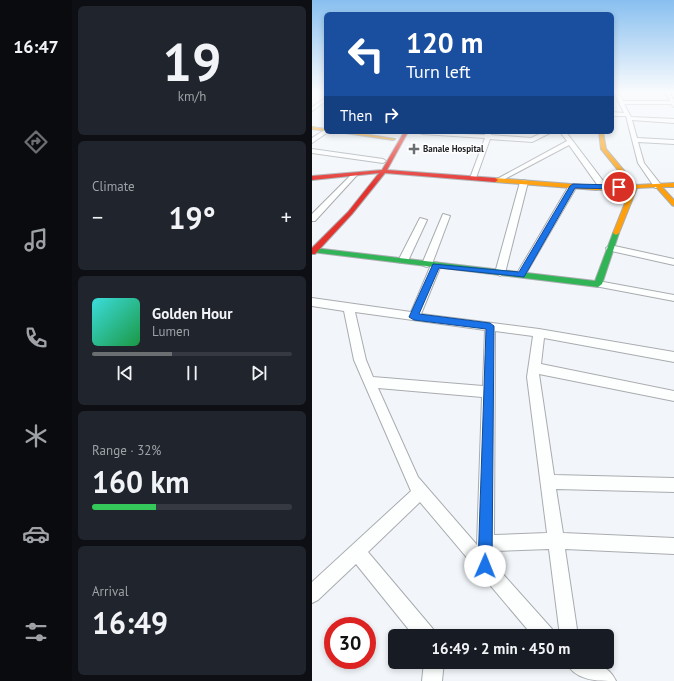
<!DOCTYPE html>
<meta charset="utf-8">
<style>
body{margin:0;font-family:"PT Sans",sans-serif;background:#20242c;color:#f1f3f6;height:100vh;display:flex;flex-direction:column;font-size:15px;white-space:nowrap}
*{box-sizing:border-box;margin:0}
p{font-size:13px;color:#9ea1a6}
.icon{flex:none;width:22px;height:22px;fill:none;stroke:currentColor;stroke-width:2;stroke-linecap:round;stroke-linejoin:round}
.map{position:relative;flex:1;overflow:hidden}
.sheet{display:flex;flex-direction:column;gap:6px;padding:6px;background:#0d0f14;width:240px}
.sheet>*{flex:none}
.top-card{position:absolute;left:12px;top:12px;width:290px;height:122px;border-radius:6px;box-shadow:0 2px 6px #0003;background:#1a4fa0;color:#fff;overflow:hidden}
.speed{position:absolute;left:12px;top:617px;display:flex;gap:8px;font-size:20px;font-weight:700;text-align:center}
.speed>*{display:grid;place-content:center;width:52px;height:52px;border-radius:50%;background:#171b24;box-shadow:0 2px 6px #0003;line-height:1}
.speed .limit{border:6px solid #d22;background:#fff;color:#111}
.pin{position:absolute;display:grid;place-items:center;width:34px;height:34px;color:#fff;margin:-17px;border:2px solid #fff;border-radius:50%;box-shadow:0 1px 4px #0007}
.me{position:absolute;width:44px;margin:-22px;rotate:1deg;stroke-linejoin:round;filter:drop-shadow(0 0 3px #0008)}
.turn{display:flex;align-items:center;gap:14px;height:84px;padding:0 16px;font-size:18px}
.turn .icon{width:52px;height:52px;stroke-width:2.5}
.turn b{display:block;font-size:28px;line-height:34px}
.then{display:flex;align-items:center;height:38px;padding:0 16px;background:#0003;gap:8px;font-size:15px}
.big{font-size:30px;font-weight:700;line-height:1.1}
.sheet .tile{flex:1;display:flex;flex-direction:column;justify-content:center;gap:6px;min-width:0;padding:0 14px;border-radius:6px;background:#20242c}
.sheet .dial{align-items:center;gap:0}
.dial b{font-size:52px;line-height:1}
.song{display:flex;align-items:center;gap:12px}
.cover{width:48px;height:48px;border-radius:6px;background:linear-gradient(135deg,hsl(180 70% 55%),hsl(140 70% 35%))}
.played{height:4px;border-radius:2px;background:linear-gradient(90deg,#6b6f72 40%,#363941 40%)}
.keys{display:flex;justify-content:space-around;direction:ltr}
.heat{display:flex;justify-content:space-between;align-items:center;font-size:22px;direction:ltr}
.charge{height:6px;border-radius:3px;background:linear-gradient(90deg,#34c759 32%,#363941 0)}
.trip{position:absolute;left:76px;top:629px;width:226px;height:40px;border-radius:6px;background:#171b24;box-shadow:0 2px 6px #0003;font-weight:700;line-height:40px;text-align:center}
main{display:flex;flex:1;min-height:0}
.menu{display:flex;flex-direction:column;width:72px;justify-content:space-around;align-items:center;background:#090b0e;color:#9ea1a6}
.menu .icon{width:28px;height:28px}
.menu .current{color:#6b6f72}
.menu b{font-size:18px;color:#f1f3f6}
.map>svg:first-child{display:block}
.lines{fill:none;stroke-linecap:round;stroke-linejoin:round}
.street-casing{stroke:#a9acaf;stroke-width:2}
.fast-casing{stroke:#a9acaf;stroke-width:2}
.slow-casing{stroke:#a9acaf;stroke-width:2}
.jam-casing{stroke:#a9acaf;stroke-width:2}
.street{fill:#fdfefe;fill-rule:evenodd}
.fast{fill:#30b455;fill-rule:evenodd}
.slow{fill:#ff9f0a;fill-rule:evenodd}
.jam{fill:#e5322d;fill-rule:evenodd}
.route{fill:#1a73e8;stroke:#114b97}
.poi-dot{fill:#6b6f72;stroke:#fff;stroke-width:1.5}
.labels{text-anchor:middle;stroke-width:3;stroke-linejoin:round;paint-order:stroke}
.far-poi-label{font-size:9px;font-weight:bold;fill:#232628;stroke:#fff;text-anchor:start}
</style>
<main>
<nav class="menu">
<b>16:47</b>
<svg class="icon current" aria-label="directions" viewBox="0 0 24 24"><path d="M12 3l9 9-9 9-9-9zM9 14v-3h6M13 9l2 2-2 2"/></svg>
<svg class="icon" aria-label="music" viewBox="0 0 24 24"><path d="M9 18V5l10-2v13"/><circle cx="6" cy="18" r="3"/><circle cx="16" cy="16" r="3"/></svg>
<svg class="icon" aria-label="phone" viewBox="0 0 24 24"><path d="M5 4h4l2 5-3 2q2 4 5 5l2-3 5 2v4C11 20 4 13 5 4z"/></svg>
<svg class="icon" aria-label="climate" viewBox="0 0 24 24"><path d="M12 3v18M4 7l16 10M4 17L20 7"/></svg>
<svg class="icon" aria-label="car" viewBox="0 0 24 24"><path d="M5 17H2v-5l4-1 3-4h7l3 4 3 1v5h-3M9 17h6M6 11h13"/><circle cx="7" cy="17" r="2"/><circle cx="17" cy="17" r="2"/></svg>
<svg class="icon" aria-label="filters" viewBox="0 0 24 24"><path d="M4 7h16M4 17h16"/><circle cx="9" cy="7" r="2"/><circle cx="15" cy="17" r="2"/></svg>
</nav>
<section class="sheet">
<div class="tile dial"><b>19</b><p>km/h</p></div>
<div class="tile"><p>Climate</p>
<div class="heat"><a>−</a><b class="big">19°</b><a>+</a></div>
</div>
<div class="tile">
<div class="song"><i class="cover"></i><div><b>Golden Hour</b><p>Lumen</p></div></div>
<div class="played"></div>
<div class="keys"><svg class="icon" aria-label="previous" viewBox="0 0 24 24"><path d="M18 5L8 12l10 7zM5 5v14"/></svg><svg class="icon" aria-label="pause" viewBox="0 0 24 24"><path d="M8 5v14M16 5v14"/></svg><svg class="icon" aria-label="next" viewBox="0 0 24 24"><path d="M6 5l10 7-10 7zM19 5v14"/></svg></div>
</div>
<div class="tile"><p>Range · 32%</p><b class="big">160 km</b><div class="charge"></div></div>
<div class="tile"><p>Arrival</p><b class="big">16:49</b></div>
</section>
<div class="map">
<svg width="362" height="681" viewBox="0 0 362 681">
<rect width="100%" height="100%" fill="#f2f6fa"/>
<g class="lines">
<defs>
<g id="street">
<polygon points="302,92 306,92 311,101 358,101 353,92 357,92 362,100 362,107 359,104 312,104 319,117 362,119 362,123 320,120 325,138 362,140 362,144 326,142 332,163 350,186 349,188 343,188 326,163 314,116 300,116 300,112 312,113"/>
<polygon points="14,98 14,101 0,111 0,107"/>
<polygon points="14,129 14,132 16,132 0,143 0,138"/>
<polygon points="107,132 173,135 173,132 179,132 179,135 219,138 232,132 240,132 220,142 178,139 164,178 161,180 158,178 173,138 110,134"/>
<polygon points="248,132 254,132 295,186 295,190 289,190 257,145 189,181 185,181 185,179 255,141"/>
<polygon points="0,149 71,159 74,161 71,163 0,153"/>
<polygon points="41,173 46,174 3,221 0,221 0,214"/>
<polygon points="212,180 216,182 193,273 188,276 183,273 208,182"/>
<polygon points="258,184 265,186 212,277 206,277 204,275"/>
<polygon points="131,214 138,216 120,264 115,267 112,266 110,264"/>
<polygon points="108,218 115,220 96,261 94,263 88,263 86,261"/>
<polygon points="298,245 362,259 362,265 295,250 294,248"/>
<path d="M124,262L129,265L109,314L227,329L362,352V362L232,338L229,364L362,391V401L227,374L242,475L362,478V492L244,489L251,533L362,538V554L253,549L266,636H248L237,549L181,551V563L240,629L242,636H221L108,502L56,552L121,629L123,636H102L44,564L6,600L0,603V582L99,491L42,360L32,311L0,306V298L99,312L119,265ZM43,312L173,330L171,386L61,377L54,360ZM183,331L221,336L215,377L235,533L182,535ZM66,388L170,397L165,545L106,477Z"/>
<polygon points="286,281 362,295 362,301 283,286 281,284 283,282"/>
<polygon points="112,662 132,662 130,681 110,681"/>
<path d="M254,662C273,662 295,661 304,681C285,681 263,681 254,662Z"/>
</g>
<polygon id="fast" points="304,231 307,233 290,284 286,287 0,252 0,248 2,248 283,281 301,233"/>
<g id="slow">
<polygon points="0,127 14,129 14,131 0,129"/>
<polygon points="26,132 39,132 83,139 81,140"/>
<polygon points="287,132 291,132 294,149 324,185 362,183 362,187 350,187 362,200 362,206 360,205 344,187 325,188 307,233 304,235 301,233 319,188 284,190 183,182 180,180 183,178 284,186 318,185 289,149"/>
</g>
<polygon id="jam" points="92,132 96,132 75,170 183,178 186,180 183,182 73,173 40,214 3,254 0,254 0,248 36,212 67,173 0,180 0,176 70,170"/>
</defs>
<!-- street casing -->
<use href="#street" class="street-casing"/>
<!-- fast casing -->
<use href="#fast" class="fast-casing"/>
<!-- slow casing -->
<use href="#slow" class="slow-casing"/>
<!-- jam casing -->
<use href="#jam" class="jam-casing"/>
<!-- street -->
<use href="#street" class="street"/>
<!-- fast -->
<use href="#fast" class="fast"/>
<!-- slow -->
<use href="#slow" class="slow"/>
<!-- jam -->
<use href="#jam" class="jam"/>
</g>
<!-- sky -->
<linearGradient id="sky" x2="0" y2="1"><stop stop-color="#88bff0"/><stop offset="0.49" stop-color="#f9fbfd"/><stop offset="1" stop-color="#f9fbfd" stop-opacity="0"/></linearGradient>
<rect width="362" height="187" fill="url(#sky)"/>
<!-- route -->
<polygon class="route" points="261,184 307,185 310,187 307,189 263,188 212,277 127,268 107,314 178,323 182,326 180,566 178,571 173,573 168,571 166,566 174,329 102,320 97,317 121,264 207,272 258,186"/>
<!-- markers -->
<path class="poi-dot" d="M100 143h4v4h4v4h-4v4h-4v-4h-4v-4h4z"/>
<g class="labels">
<!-- far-poi labels -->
<g class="far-poi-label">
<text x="111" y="152">Banale Hospital</text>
</g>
</g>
</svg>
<div class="speed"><div class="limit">30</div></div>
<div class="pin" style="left:307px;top:187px;background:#d93025"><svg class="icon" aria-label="arrive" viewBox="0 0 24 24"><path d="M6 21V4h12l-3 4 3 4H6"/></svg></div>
<svg class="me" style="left:173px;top:566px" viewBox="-20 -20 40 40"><circle r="19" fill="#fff"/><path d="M0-13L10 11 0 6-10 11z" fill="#1a73e8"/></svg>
<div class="trip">16:49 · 2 min · 450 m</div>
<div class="top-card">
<div class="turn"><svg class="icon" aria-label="left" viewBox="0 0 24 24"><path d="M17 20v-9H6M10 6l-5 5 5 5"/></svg><div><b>120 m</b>Turn left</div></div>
<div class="then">Then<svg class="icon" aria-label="right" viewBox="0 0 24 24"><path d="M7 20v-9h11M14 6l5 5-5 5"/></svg></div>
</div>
</div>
</main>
